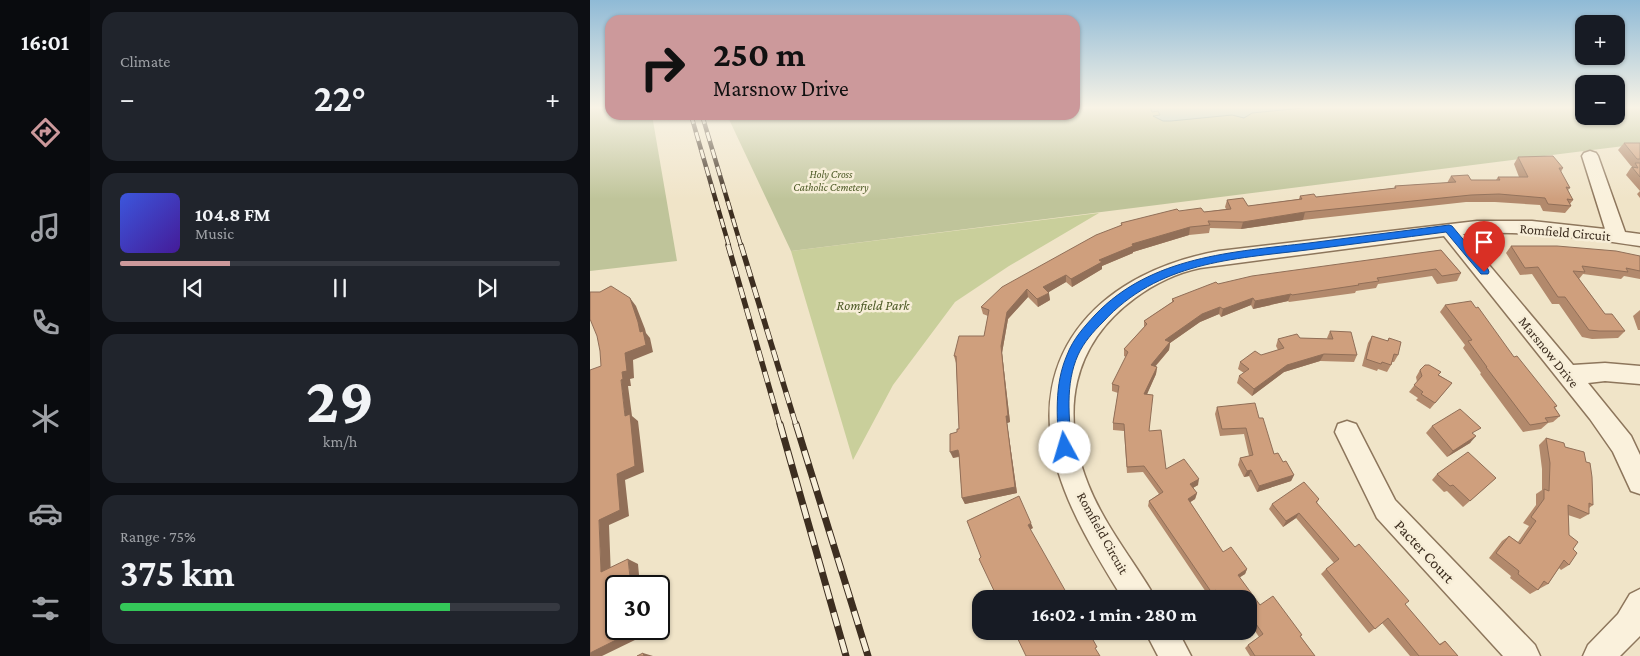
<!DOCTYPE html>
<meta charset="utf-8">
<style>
body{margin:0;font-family:"Crimson Pro",serif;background:#20242c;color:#f1f3f6;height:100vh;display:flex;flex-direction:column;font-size:19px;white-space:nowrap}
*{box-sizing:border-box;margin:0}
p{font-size:16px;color:#9ea1a6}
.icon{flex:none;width:28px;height:28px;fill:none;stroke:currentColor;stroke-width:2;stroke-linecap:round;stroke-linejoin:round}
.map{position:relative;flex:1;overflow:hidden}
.details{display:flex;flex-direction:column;gap:12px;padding:12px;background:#0d0f14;width:500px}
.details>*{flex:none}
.hud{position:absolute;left:15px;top:15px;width:475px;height:105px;border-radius:15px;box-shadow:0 1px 4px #0004;background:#cc999b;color:#111;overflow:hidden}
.tools{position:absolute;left:985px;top:15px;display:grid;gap:10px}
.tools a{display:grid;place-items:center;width:50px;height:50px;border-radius:10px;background:#171b24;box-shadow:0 1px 4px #0004;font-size:25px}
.speed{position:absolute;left:15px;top:575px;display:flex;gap:10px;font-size:25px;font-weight:700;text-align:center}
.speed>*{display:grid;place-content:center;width:65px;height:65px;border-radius:50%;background:#171b24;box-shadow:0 1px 4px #0004;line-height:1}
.speed .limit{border:2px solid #111;border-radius:8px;background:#fff;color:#111}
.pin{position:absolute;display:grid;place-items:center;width:42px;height:42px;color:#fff;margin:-51px -21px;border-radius:50% 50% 50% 0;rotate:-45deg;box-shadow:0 0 5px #0007}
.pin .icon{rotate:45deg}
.me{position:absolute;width:55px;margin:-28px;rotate:354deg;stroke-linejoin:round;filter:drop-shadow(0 0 4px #0008)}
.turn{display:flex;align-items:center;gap:18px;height:105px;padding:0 25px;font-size:22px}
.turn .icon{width:65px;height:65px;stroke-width:2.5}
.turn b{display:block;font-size:35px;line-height:42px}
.big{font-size:38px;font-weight:700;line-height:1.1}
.details .card{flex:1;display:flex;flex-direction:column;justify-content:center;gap:8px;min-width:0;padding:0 18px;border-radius:15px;background:#20242c}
.details .dial{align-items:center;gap:0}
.dial b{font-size:65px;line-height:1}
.song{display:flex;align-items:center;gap:15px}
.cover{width:60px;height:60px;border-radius:8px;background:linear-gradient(135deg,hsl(230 70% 55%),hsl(260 70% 35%))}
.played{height:5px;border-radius:2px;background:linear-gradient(90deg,#cc999b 25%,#363941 25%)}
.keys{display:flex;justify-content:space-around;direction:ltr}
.heat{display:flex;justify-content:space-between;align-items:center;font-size:28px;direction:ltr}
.charge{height:8px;border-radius:4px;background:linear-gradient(90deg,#34c759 75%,#363941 0)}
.trip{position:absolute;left:382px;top:590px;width:285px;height:50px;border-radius:15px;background:#171b24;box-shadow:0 1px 4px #0004;font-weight:700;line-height:50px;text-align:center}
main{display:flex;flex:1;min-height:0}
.tabs{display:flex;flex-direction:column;width:90px;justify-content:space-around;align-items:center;background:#090b0e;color:#9ea1a6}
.tabs .icon{width:35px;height:35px}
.tabs .selected{color:#cc999b}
.tabs b{font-size:22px;color:#f1f3f6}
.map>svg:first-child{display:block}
.green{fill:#c9cf9b}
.cemetery{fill:#bfc49a}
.water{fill:#a9c4bc;stroke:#6f938a}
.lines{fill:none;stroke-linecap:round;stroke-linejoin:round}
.minor-casing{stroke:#8d765c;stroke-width:3}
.minor{fill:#faf1dc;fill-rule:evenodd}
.rail-far2-casing{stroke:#3d2e20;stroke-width:4.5}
.rail-far1-casing{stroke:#3d2e20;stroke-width:5.5}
.rail-casing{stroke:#3d2e20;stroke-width:7}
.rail-far2{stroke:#f7eed8;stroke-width:3;stroke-dasharray:9;stroke-linecap:butt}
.rail-far1{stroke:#f7eed8;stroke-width:4;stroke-dasharray:11;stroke-linecap:butt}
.rail{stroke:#f7eed8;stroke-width:5;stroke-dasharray:14;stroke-linecap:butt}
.wall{fill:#b2896c}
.shaded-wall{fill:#916f58}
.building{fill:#cf9f7d;stroke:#916f58}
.route{fill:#1a73e8;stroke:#114b97}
.labels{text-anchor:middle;stroke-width:5;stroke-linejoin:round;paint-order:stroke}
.far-park-label{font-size:11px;font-style:italic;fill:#4d5a26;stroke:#f7eed8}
.street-label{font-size:14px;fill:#3d2e20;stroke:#f7eed8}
.park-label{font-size:14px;font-style:italic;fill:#4d5a26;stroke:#f7eed8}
.near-street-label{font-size:16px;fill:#3d2e20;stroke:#f7eed8}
</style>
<main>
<nav class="tabs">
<b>16:01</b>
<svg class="icon selected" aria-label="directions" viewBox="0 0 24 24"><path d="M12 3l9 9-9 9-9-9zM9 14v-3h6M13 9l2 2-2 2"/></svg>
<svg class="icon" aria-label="music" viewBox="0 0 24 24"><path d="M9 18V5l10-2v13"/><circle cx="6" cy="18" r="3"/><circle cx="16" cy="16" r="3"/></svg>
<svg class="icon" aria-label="phone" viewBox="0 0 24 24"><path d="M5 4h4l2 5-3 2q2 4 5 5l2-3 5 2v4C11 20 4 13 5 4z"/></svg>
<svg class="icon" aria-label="climate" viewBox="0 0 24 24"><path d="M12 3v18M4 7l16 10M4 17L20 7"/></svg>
<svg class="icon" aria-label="car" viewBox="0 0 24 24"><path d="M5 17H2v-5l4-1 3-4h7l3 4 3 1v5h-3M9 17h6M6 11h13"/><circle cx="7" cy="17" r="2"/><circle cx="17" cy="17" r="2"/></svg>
<svg class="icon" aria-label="filters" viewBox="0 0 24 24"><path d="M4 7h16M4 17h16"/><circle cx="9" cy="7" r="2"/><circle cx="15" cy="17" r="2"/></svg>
</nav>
<section class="details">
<div class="card"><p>Climate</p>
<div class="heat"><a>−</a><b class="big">22°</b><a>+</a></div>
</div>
<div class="card">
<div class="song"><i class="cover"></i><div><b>104.8 FM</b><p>Music</p></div></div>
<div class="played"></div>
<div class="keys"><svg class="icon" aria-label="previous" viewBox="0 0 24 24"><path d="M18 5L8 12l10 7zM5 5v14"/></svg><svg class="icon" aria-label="pause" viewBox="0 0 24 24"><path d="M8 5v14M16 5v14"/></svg><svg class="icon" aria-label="next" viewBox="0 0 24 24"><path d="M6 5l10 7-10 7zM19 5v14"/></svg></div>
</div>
<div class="card dial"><b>29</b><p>km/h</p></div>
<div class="card"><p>Range · 75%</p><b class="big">375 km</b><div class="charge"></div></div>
</section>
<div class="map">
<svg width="1050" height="656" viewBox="0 0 1050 656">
<rect width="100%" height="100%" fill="#f0e4c8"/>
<!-- green -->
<polygon class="green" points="509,213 419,266 365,302 303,385 263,460 201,251"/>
<!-- cemetery -->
<g class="cemetery">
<polygon points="0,107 20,107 20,115 62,115 87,261 0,271"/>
<polygon points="485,107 994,107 994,116 1026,116 1026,107 1050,107 1050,144 201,251 137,115 485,115"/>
</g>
<!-- water -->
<polygon class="water" points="560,107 723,107 662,113 654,118 642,115 581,121 573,121 563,116 570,115 568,111 562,112"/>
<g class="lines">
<defs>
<g id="minor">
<path d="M1000,151L1006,153L1008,156L1035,232L1050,234V246C991,237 933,230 873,234L983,365L1015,363L1050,366V384L1015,381L998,383L1041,436L1050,455V494L1041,491L1023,452L1000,419L854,236L610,268C586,273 564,284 545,298C481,345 470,413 498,484C513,522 539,555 560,589L565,599H533C508,558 482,517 468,471C432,349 516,271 629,251L887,221H942L1015,229L992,156L994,153Z"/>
<polygon points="757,421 766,424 805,500 945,645 950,656 913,656 787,518 745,432 748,424"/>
<polygon points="1050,589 1050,636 1030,656 993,656 998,645 1028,614 1040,594"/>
<polygon points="555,631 588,631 601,656 568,656"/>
</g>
</defs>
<!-- minor casing -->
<use href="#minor" class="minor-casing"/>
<!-- minor -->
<use href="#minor" class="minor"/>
<defs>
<g id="rail-far2">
<polyline points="101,115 139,246"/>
<polyline points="112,115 151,246"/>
</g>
<g id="rail-far1">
<polyline points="138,245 190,425"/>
<polyline points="151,245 206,425"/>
</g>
<g id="rail">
<polyline points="190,424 256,656"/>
<polyline points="206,424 278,656"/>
</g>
</defs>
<!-- rail-far2 casing -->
<use href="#rail-far2" class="rail-far2-casing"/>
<!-- rail-far1 casing -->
<use href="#rail-far1" class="rail-far1-casing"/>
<!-- rail casing -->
<use href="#rail" class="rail-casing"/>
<!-- rail-far2 -->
<use href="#rail-far2" class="rail-far2"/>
<!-- rail-far1 -->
<use href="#rail-far1" class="rail-far1"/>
<!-- rail -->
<use href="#rail" class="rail"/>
</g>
<!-- wall -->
<g class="wall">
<polygon points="1034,143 1050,143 1050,198 1047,194 1050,191 1036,175 1042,166 1041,166 1028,150"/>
<polygon points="928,157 973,168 971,172 980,188 978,190 983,200 980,204 981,206 975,213 953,211 950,205 905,202 876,202 713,220 651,229 620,228 619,233 599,235 543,252 543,253 512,266 512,269 482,287 476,282 458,292 460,300 448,307 438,297 418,319 412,353 420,422 417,423 427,493 375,504 372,498 369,457 363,458 367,432 369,429 366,363 364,356 394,336 398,316 393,314 391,307 531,225 531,223 589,211 614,212 636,209 635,207 637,200 658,206 709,199 710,196 726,197 804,188 805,186 857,183 861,176 881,180 906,180 908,177 929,177 924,164"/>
<polygon points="921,246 1050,256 1050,279 1034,276 1031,279 993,274 989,279 1015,314 1035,331 1028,338 1002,339 992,337 969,304 962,304 942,274 930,275 916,253"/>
<polygon points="851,250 871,273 867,281 847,284 842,276 788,284 786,288 766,291 765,293 699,302 698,301 663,309 661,305 631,317 629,314 610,322 580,343 579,350 565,367 567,367 566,374 557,394 559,431 576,469 608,485 603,488 607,493 605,499 600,502 633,552 657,569 655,574 649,577 670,605 710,636 725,656 660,656 655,648 658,645 669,637 659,622 659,599 627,599 624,595 620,598 558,506 559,501 569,494 553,472 537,473 534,431 523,430 523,423 528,393 522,391 522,384 536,357 534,356 534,349 554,327 554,321 582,302 582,299 628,284"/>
<polygon points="855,305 924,357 967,406 965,408 970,416 963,422 958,423 951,429 933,432 890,374 891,373 873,348 875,345 850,312"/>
<polygon points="1050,310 1050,330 1048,330 1043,316"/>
<polygon points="740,331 767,355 764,362 730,361 694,372 662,396 647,383 649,376 654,373 648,369 650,362 688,350 686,346 688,339 710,338 738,339 737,338"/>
<polygon points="782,336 797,341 799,338 808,355 804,362 802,362 801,365 797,372 788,369 787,371 772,366 778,343"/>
<polygon points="830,370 849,375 862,383 840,409 826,400 828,398 819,392 827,382 826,377"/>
<polygon points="627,407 669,418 684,454 693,462 704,475 701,481 667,492 659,476 654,477 648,465 650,458 659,456 654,434 630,436 625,414"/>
<polygon points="842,426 884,435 880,443 857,457 836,433"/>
<polygon points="956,438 975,447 1003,505 999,508 999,514 990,519 978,515 979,535 983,549 979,565 971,570 969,568 958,584 940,594 920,578 921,576 899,558 912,541 919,536 928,542 939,526 933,523 946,505 946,494 952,490 952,469 949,445"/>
<polygon points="847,474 906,478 873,507 857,491 854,492 842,480"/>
<polygon points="729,499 727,503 849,644 855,641 868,656 820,656 792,623 779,633 731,574 736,569 744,563 706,518 693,527 679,509 682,504"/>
</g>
<!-- shaded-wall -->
<g class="shaded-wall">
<polygon points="715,212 713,220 651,229 653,222"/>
<polygon points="600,227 599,235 543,252 543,253 512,266 512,269 482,287 481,279 509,260 542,244"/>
<polygon points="476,275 476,282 454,295 453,287"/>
<polygon points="437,289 438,297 418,319 412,353 420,422 417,423 427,493 375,504 372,498 416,416 411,346 417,312"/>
<polygon points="459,293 460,300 448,307 447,299"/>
<polygon points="701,294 698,301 663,309 665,301"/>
<polygon points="40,298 46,306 55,329 56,333 60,338 63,352 43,360 44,378 40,379 41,386 38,386 42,416 48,421 54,472 35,480 39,516 19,525 21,577 11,572 9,520 27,474 35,416 31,380 35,353 50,332"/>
<polygon points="663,298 661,305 631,317 633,309"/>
<polygon points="630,307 629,314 610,322 580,343 579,350 560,372 561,365 575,340 612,314"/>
<polygon points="734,354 730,361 694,372 662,396 664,389 697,365"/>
<polygon points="567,367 566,374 554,401 554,394"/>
<polygon points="886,436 880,443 857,457 863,451"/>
<polygon points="368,450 370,456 363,458 360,452"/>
<polygon points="661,470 659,476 654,477 657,471"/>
<polygon points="704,475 701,481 667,492 669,486"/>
<polygon points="609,479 608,485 599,490 600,484"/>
<polygon points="607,493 605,499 596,505 598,499"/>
<polygon points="709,513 706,518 693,527 696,521"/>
<polygon points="441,523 443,528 440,530 438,525"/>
<polygon points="38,559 48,564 50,586 41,586"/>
<polygon points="657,569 655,574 646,580 648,575"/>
<polygon points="626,590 624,595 620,598 622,593"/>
<polygon points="36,629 46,629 47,639 12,656 0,656 0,653"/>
<polygon points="53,653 63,656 54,656"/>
</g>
<!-- building -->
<g class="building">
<polygon points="1034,143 1050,143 1050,159 1047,159"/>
<polygon points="963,156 973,168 969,168 980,188 976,187 983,200 977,199 981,206 958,204 955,198 909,194 881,195 715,212 653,222 618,221 620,225 600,227 542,244 543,246 509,260 512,262 481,279 476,275 453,287 459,293 447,299 437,289 417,312 411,346 418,416 416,416 425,487 372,498 369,454 368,450 360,452 360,434 367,432 367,429 369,429 366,356 364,356 369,336 394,336 399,310 391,307 412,287 506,235 532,225 531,223 587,209 589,211 611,208 614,212 641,209 637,200 653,198 658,206 712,199 710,196 724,194 726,197 806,188 805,186 866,182 861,176 878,175 881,180 910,180 908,177 938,177 928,157"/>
<polygon points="1045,163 1050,163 1050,177 1042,167 1048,168"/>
<polygon points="921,246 967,246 1026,251 1050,256 1050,271 1036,268 1038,272 992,266 995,272 983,271 1015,314 1022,314 1035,331 1009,331 999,330 975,297 968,297 948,267 935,268"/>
<polygon points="851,250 871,273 852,276 846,269 787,278 789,281 768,284 769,285 702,295 701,294 665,301 663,298 633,309 630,307 612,314 575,340 580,342 561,365 567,367 554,394 563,395 559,431 571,430 576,469 594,459 609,479 600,484 607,493 598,499 633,552 641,547 657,569 648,575 670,605 683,596 712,635 710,636 725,656 665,656 658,645 673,634 659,614 659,599 632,599 626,590 622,593 559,501 573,492 554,466 537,467 534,424 523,423 529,386 522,384 538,352 534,349 557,324 554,321 584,301 582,299 626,282 628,284 662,276"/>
<polygon points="21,286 40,298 48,322 50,332 53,331 56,345 35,353 37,371 32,372 33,379 31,380 35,416 40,414 45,466 27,474 30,510 9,520 11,572 38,559 41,586 26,586 26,629 36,629 36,635 0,653 0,370 11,366 10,351 7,336 0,319 0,292 10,292"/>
<polygon points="881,301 886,308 888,307 924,357 927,356 967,406 964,407 970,416 955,418 958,422 940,425 896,367 897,367 878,341 882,340 855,305"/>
<polygon points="740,331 761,332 767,355 734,354 697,365 664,389 649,376 659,369 650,362 665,351 671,355 694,348 688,339 707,334 710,338 743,339"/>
<polygon points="782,336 798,341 799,338 811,342 808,355 804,354 801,365 792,362 791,364 776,359"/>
<polygon points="835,365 839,365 851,372 848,375 862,383 845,403 831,394 833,392 824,385 832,376 830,370"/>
<polygon points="665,403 669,418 673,418 684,454 688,453 693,462 696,461 704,475 669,486 661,470 657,471 650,458 663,455 656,428 632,429 627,407"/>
<polygon points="870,409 891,428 882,433 886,436 863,451 842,426"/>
<polygon points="956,438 974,443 975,447 994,452 996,462 1000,463 1002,477 1003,505 999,503 999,514 978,505 979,535 988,542 983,549 987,553 979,565 974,560 958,584 954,581 948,590 928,574 929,571 906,553 919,536 930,544 946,521 941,517 954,499 954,489 959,491 960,463"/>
<polygon points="878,452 906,478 880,501 863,485 860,486 847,474"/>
<polygon points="714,482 729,499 726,502 765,547 769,544 819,601 815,604 850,645 855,641 868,656 829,656 798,618 785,629 736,569 749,559 709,513 696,521 682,504"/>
<polygon points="429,496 441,523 438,525 480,599 408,599 389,559 391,557 377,521"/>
<polygon points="424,631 498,631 507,647 505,648 510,656 436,656"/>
<polygon points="53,653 54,656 47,656"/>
</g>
<!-- sky -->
<linearGradient id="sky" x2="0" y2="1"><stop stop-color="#8fbad6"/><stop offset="0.54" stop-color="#f8f3e6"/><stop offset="1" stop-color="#f8f3e6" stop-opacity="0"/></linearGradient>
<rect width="1050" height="199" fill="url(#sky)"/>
<!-- route -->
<path class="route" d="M859,225L862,226L898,269L899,272L898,274H891L856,232C810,238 764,244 717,250C642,259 568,262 513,322C503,332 494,342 488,355C475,384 479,418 482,448L480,452L475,454L471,452L469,448C467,417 464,385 477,355C483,339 494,327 505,315C561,256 643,252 719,243C766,237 812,231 859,225Z"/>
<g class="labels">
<!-- far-park labels -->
<g class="far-park-label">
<text x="241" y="178">Holy Cross<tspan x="241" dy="13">Catholic Cemetery</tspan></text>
</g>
<!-- street labels -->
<g class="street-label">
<text transform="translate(975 232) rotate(5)" y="5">Romfield Circuit</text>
<text transform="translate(959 352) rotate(51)" y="5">Marsnow Drive</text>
<text transform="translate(513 533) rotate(61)" y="5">Romfield Circuit</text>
</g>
<!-- park labels -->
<g class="park-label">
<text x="283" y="310">Romfield Park</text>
</g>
<!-- near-street labels -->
<g class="near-street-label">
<text transform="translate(835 551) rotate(47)" y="6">Pacter Court</text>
</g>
</g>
</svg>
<div class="tools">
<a>+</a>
<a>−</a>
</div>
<div class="speed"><div class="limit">30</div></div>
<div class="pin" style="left:894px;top:272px;background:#d93025"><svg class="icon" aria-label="arrive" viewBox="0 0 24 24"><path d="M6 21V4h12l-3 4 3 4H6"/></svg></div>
<svg class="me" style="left:475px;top:448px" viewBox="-20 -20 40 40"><circle r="19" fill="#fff"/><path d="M0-13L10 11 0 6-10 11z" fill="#1a73e8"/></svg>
<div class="trip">16:02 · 1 min · 280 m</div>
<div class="hud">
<div class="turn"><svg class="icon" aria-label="right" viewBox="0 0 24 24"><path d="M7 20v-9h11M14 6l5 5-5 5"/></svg><div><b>250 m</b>Marsnow Drive</div></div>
</div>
</div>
</main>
